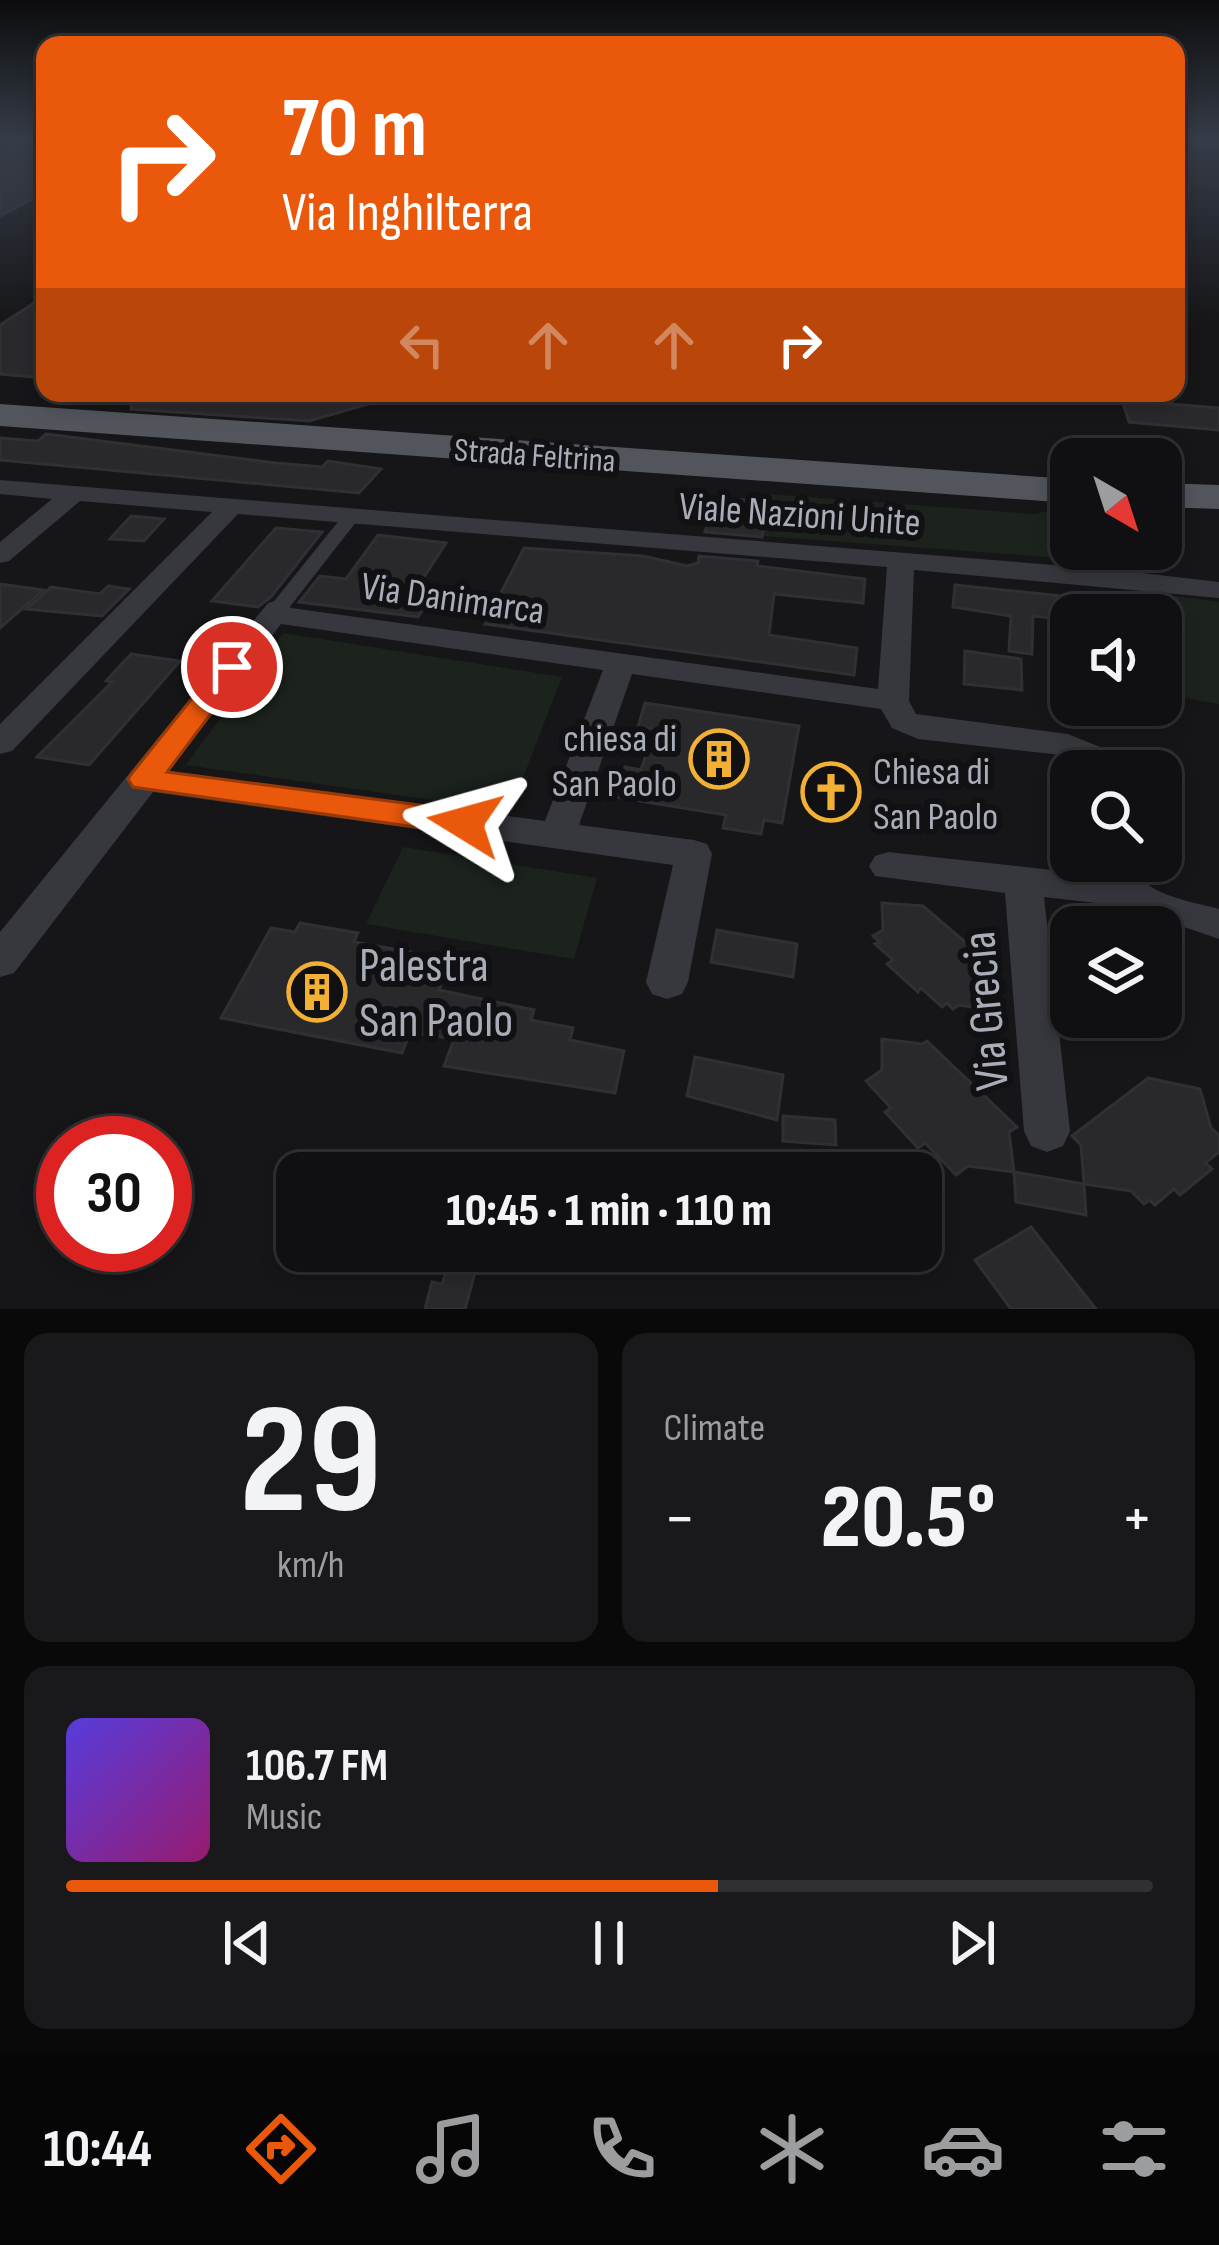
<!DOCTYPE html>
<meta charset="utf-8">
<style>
body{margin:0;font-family:"Sofia Sans Condensed",sans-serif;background:#19191b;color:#f1f3f6;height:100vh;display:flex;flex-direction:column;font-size:45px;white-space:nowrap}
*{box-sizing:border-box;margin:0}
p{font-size:39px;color:#9c9d9f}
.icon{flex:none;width:66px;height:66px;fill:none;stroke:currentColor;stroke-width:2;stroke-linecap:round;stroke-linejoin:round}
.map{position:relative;height:1309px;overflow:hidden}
.panel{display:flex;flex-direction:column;gap:24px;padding:24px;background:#09090a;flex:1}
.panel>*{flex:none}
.guide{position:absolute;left:36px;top:36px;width:1149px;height:366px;border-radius:24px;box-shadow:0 6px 18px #0003,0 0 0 3px #303032;background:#ea580c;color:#fff;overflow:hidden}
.needle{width:78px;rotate:141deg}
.fabs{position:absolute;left:1050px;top:438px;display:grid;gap:24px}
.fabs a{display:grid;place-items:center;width:132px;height:132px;border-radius:24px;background:#101012;box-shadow:0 6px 18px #0003,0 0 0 3px #303032;font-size:60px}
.speed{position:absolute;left:36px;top:1116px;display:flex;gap:24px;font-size:60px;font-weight:700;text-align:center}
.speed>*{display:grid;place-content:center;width:156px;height:156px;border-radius:50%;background:#101012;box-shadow:0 6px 18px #0003,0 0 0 3px #303032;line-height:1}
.speed .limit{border:18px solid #d22;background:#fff;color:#111}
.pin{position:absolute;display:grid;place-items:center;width:102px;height:102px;color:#fff;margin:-51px;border:6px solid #fff;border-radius:50%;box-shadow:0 3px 12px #0007}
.me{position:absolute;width:132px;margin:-66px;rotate:278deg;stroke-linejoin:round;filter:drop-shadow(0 0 9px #0008)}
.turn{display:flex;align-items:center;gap:42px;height:252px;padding:0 48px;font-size:54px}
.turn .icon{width:156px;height:156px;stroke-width:2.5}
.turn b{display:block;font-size:84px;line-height:102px}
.lanes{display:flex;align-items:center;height:114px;padding:0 48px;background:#0003;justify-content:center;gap:60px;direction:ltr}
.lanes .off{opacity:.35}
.big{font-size:90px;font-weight:800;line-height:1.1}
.panel .tile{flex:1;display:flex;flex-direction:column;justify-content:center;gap:18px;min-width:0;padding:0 42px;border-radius:24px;background:#19191b}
.panel .dial{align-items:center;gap:0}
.dial b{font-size:156px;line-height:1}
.song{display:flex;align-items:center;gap:36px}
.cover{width:144px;height:144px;border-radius:18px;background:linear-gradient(135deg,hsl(250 70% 55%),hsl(320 70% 35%))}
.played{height:12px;border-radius:6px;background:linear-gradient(90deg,#ea580c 60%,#303032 60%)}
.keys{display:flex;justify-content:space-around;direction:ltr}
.heat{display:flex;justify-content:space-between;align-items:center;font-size:66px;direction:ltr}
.panel .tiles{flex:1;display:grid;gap:24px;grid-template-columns:1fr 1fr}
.tile:last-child{grid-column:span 2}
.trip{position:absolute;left:276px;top:1152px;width:666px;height:120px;border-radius:24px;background:#101012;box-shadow:0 6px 18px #0003,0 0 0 3px #303032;font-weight:800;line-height:120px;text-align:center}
.dock{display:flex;height:192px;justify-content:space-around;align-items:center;background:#060607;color:#9c9d9f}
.dock .icon{width:84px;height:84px}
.dock .selected{color:#ea580c}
.dock b{font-size:54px;color:#f1f3f6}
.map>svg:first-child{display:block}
.green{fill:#1c231d}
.building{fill:#29292c;stroke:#303034;stroke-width:3}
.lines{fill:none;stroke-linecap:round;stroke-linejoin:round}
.pedestrian{fill:#37383d;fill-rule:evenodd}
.minor{fill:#37383d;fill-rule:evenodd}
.primary{fill:#53555c;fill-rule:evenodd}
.route{fill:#ea580c;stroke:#983908;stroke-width:3}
.labels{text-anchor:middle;stroke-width:12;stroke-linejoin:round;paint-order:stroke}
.far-street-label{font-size:33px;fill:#a8adb8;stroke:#111113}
.street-label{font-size:39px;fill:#a8adb8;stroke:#111113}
.poi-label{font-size:39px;fill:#a8adb8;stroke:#111113;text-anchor:end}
.near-poi-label{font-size:48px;fill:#a8adb8;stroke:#111113;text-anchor:start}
.near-street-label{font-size:48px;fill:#a8adb8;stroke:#111113}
</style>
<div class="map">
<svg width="1219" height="1309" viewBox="0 0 1219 1309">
<rect width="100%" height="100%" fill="#161618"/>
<!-- green -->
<g class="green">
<polygon points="767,494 1034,514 1070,507 1071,549 1085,549 1089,560 763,536"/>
<polygon points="1129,590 1219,602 1219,704 1167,695 1161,678 1161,615 1138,615"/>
<polygon points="283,633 562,677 510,811 186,765"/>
<polygon points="403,847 597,878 574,959 366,924"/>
</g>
<!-- building -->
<g class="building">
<polygon points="23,141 45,141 45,192 0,216 0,152"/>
<polygon points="45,296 45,378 0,374 0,325"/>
<polygon points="132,393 300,399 320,393 385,393 386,399 309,421 131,409"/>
<polygon points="1122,400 1219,408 1219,430 1129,422"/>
<polygon points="46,434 276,463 322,467 328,461 381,469 359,493 0,460 0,438 38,441"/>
<polygon points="716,498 747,500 744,518 765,520 762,537 705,532"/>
<polygon points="131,516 164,519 144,541 110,539"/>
<polygon points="276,528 322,532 271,597 258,607 212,601"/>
<polygon points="378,535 446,543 417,588 434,593 418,617 299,602 320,576 346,579"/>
<polygon points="524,548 643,556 687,566 698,563 699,556 758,561 757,566 865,579 863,603 774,594 769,635 857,648 854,675 485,624"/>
<polygon points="0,584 43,590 0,628"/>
<polygon points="955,585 1071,597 1094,604 1092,615 1071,615 1071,620 1033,616 1032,654 1009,651 1011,616 953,607"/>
<polygon points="108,586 129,589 102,616 26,609 51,587 100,594"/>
<polygon points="965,651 1021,659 1022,690 964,684"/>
<polygon points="131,654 180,661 89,765 37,757 112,682 106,681"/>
<polygon points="645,703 799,726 782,823 764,820 761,834 723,828 726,815 616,797 625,767 641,770 654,729 638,727"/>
<polygon points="882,903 923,906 999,971 1000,1011 959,1005 953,1009 947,1003 942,1007 921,988 918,992 887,964 893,960 875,944 880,942 873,936 883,930"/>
<polygon points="300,923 358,933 354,942 416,953 410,967 445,974 439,990 534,1010 531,1020 573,1028 570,1040 624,1051 615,1093 444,1066 454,1039 410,1032 402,1053 221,1018 271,928 295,932"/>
<polygon points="717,930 797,944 793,977 711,962"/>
<polygon points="882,1039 922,1044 927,1041 1017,1127 1009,1132 1014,1172 968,1166 956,1175 925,1143 918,1148 885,1112 891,1108 866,1081 882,1070"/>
<polygon points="695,1057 783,1075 777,1120 687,1096"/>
<polygon points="1148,1078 1200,1089 1211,1128 1219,1135 1219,1152 1205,1163 1212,1169 1180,1195 1174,1189 1155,1205 1149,1200 1144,1204 1131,1191 1084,1184 1081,1145 1072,1136"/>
<polygon points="783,1116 835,1120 836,1145 783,1141"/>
<polygon points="1014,1172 1084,1184 1086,1215 1016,1202"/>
<polygon points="1031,1227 1096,1309 1011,1309 975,1260"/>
<polygon points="453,1251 481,1251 465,1309 425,1309 432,1282 442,1284"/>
</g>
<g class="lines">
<!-- pedestrian -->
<polygon class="pedestrian" points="351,512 360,517 285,613 271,613 268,609 271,605 345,513"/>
<!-- minor -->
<g class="minor">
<path d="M0,480L1116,570L1219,582V598L914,570L909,701L916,714L1068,734L1105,749L1112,771H1078L1077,763L1061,755L918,739L892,728L881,709L632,674L579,825L694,840L707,844L712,854L688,982L682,994L667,999L652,994L646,982L673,865L153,792L14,973L0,977V932L268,603L278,600L291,608L878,689L887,567L238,514L12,751L0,754V724L212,512L80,501L9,561L0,563V542L52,499L0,494ZM281,624L603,670L545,821L169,771Z"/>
<path d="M888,852L1097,875L1093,861H1129C1143,896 1187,900 1219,909V939L1123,906L1044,897L1070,1131L1063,1146L1047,1152L1031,1146L1024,1131L1005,893L875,876L869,866L875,856Z"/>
</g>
<!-- primary -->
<g class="primary">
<polygon points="0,404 1071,479 1071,503 0,426"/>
<polygon points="1161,483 1219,485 1219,509 1161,507"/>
</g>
</g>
<!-- sky -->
<linearGradient id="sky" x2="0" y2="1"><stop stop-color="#0c0c0d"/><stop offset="0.43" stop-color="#363c48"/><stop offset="1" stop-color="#363c48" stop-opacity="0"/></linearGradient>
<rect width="1219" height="325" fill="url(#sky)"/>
<!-- route -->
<polygon class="route" points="232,659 246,667 167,772 465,811 477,814 482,823 477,831 465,834 133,787 128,779 133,772 222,661"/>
<!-- icons -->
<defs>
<symbol id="building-ring" viewBox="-11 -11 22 22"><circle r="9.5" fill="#111113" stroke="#f2b134" stroke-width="1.5"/><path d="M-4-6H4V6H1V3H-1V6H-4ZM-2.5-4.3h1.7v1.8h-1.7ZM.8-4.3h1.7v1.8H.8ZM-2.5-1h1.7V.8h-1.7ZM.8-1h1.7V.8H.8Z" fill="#f2b134"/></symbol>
<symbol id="church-ring" viewBox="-11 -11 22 22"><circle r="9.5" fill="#111113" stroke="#f2b134" stroke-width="1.5"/><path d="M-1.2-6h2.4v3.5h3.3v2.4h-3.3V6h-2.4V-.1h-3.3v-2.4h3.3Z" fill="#f2b134"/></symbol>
</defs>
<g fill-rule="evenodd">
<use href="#building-ring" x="686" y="726" width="66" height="66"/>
<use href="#church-ring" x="798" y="759" width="66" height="66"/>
<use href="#building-ring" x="284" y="959" width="66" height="66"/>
</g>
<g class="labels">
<!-- far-street labels -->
<g class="far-street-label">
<text transform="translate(535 454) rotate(4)" y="12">Strada Feltrina</text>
</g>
<!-- street labels -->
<g class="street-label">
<text transform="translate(800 513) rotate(4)" y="14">Viale Nazioni Unite</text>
<text transform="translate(453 597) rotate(8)" y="14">Via Danimarca</text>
</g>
<!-- poi labels -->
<g class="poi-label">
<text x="677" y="751">chiesa di<tspan x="677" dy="45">San Paolo</tspan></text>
<text x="873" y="784" text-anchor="start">Chiesa di<tspan x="873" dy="45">San Paolo</tspan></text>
</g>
<!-- near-poi labels -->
<g class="near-poi-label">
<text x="359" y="981">Palestra<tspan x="359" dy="55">San Paolo</tspan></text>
</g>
<!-- near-street labels -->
<g class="near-street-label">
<text transform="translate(984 1011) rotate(-95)" y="17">Via Grecia</text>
</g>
</g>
</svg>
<div class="fabs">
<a><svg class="needle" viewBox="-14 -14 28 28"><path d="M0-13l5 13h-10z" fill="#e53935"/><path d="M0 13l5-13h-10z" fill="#9c9d9f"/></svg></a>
<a><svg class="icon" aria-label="sound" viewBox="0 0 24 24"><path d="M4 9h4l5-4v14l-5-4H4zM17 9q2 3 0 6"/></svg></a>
<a><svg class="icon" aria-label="search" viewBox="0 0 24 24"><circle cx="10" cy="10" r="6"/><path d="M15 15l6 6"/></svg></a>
<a><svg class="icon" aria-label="layers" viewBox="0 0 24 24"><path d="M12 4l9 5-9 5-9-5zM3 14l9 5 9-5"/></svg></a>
</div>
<div class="speed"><div class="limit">30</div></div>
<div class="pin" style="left:232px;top:667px;background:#d93025"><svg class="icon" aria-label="arrive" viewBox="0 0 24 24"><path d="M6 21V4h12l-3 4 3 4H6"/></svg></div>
<svg class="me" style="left:465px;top:823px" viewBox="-20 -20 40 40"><path d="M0-17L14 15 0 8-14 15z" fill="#ea580c" stroke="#fff" stroke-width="4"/></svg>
<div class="trip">10:45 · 1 min · 110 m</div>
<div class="guide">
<div class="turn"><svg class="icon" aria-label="right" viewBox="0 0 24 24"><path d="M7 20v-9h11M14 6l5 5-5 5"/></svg><div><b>70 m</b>Via Inghilterra</div></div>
<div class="lanes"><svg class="icon off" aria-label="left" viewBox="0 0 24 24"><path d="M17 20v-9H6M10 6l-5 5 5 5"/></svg><svg class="icon off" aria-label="ahead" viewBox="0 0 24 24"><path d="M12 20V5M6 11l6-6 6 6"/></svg><svg class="icon off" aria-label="ahead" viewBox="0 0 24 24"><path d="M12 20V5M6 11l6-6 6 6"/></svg><svg class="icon" aria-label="right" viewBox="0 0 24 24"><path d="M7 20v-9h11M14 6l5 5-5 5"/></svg></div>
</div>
</div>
<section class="panel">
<div class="tiles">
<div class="tile dial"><b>29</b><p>km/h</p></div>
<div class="tile"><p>Climate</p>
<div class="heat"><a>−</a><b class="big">20.5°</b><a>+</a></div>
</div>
<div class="tile">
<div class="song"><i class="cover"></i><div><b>106.7 FM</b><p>Music</p></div></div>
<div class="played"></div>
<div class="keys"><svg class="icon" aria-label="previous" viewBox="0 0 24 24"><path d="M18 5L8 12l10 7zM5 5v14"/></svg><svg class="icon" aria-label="pause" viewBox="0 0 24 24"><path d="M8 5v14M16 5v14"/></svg><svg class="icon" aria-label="next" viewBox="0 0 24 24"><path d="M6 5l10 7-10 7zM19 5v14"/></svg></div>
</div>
</div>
</section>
<nav class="dock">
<b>10:44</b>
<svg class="icon selected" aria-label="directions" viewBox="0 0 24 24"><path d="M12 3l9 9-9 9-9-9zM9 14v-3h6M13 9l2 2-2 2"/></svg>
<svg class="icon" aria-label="music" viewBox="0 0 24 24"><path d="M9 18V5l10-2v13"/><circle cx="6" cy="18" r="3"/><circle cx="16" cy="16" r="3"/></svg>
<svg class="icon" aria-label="phone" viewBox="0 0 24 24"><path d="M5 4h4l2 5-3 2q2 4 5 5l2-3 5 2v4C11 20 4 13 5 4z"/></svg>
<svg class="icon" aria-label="climate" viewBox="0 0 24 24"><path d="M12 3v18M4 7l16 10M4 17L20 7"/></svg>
<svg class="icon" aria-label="car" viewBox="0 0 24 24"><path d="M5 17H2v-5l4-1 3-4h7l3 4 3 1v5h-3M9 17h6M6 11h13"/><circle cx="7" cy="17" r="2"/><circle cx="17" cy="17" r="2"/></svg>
<svg class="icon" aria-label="filters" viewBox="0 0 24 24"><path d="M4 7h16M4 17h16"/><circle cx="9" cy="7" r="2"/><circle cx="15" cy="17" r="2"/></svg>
</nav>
